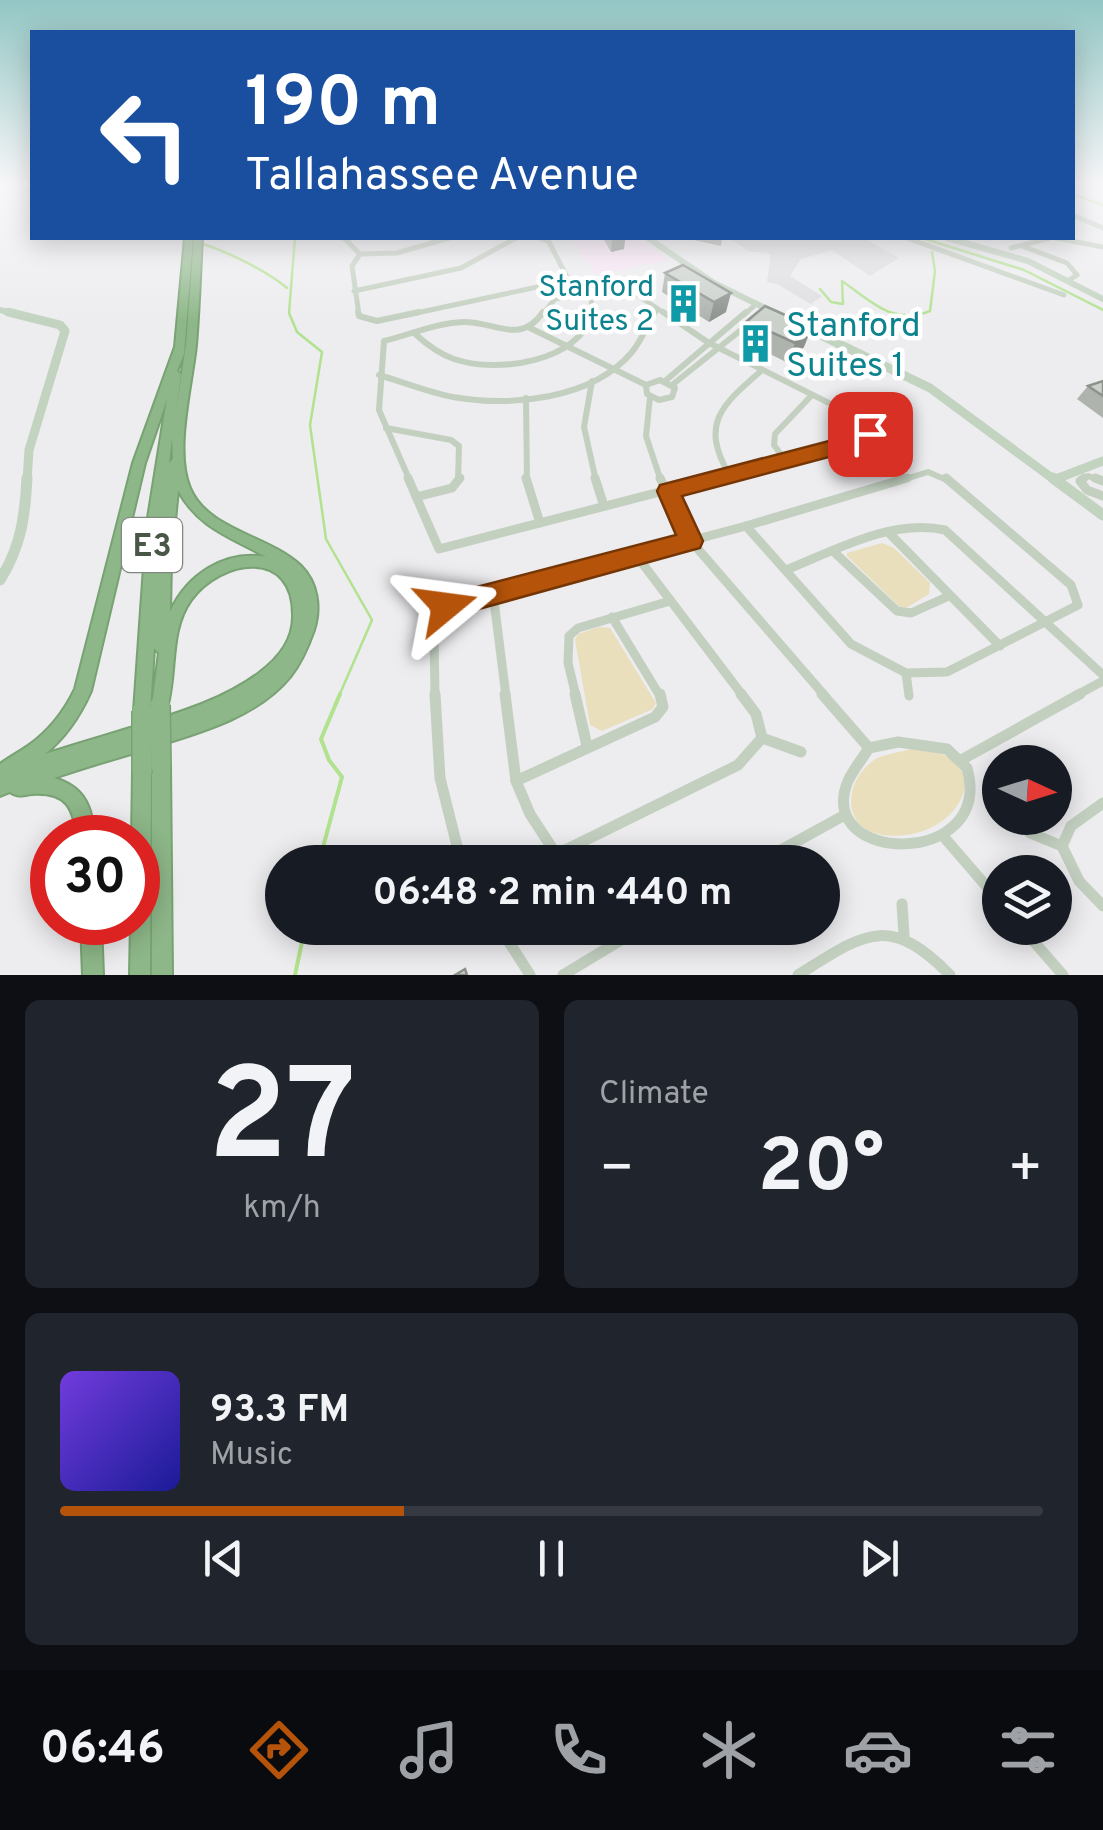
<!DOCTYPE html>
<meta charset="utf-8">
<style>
body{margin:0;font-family:Overpass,sans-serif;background:#20242c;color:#f1f3f6;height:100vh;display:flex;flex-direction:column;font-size:38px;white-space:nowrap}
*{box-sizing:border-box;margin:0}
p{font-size:32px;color:#9ea1a6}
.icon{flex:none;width:55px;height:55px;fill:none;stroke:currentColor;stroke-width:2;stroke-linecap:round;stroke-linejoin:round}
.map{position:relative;height:975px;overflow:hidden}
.details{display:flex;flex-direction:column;gap:25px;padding:25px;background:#0d0f14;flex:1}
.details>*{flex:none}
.top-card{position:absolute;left:30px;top:30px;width:1045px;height:210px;border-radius:0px;box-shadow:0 5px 25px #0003;background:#1a4fa0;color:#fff;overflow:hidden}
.needle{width:65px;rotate:94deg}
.tools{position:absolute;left:982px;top:745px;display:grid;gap:20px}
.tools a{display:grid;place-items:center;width:90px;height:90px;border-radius:50%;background:#171b24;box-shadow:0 5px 25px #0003;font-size:50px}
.speed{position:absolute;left:30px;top:815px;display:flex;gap:20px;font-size:50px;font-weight:700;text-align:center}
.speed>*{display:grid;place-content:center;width:130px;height:130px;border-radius:50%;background:#171b24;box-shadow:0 5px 25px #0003;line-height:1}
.speed .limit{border:15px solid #d22;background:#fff;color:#111}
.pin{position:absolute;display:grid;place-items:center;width:85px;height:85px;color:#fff;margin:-42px;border-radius:20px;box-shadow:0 5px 15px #0006}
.me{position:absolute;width:110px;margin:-55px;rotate:74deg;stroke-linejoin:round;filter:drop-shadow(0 0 8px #0008)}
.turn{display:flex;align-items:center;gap:35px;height:210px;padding:0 50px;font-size:45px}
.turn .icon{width:130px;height:130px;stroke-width:2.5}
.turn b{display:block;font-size:70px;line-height:85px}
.big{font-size:75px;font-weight:700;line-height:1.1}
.details .widget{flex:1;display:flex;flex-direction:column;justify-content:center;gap:15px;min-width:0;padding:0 35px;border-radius:15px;background:#20242c}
.details .dial{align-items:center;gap:0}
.dial b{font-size:130px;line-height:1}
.song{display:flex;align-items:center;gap:30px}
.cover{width:120px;height:120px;border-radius:15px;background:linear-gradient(135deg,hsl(260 70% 55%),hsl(240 70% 35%))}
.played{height:10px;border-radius:5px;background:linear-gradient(90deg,#b45309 35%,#363941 35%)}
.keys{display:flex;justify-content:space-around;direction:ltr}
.heat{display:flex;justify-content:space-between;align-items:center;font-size:55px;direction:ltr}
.details .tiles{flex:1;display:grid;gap:25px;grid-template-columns:1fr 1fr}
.widget:last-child{grid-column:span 2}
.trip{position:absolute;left:265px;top:845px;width:575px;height:100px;border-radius:50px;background:#171b24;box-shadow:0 5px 25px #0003;font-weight:700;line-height:100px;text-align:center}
.tab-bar{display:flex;height:160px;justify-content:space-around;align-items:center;background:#090b0e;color:#9ea1a6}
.tab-bar .icon{width:70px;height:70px}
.tab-bar .selected{color:#b45309}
.tab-bar b{font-size:45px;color:#f1f3f6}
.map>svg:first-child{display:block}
.commercial{fill:#f9e5f7}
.education{fill:#dedddf}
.green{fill:#e9dfbd}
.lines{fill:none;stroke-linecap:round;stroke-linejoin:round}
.stream-far1{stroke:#b1e28e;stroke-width:2.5}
.stream{stroke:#b1e28e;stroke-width:4}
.highway-casing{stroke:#78a273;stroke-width:4}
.street-far3{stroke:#c3d0c0;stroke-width:5}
.street-far2{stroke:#c3d0c0;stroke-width:6}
.street-far1{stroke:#c3d0c0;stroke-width:9}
.street{stroke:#c3d0c0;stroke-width:11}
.secondary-far2{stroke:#c2d3c0;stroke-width:6}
.secondary-far1{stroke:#c2d3c0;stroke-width:9}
.secondary{stroke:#c2d3c0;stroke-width:11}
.highway{fill:#8db788;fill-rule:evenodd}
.highway-bridge-casing{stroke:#78a273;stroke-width:22;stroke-linecap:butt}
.highway-bridge{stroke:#8db788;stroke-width:19}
.wall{fill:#aeb3ae}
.shaded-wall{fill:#8d928d}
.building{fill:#cad0ca;stroke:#8d928d;stroke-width:2.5}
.route{fill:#b45309;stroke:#753606;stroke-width:2.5}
.labels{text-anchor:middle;stroke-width:9;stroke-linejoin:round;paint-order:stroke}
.far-culture-label{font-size:30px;fill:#0d838f;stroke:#fff;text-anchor:end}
.shield{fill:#fff;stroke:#80897e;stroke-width:2.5}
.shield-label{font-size:32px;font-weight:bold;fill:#495746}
.culture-label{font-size:35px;fill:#0d838f;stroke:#fff;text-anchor:start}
</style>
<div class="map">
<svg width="1103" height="975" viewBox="0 0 1103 975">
<rect width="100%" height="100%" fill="#edecef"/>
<!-- commercial -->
<polygon class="commercial" points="570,238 641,238 667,260 597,275"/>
<!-- education -->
<polygon class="education" points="730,238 864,238 899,258 870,276 832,250 801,259 790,276 822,296 811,304 777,284 767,282 771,254 748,251"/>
<!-- green -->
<g class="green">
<polygon points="882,543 894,548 930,583 929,594 906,608 900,607 847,556 847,553"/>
<polygon points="599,627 610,628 656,703 653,709 602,731 590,725 575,640 578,634"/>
<path d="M912,749C1004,751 963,845 883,835C840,829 844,781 874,760C883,754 901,752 912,749Z"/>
</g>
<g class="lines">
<!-- stream-far1 -->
<g class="stream-far1">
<polyline points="21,185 32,193"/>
<polyline points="1072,194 1103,205"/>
<polyline points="295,238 289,313 297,332 322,352 310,425 326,539 372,620 339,696"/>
<polyline points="922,238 1024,270 1103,310"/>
<path d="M203,244C228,252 267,271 287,288"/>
<path d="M820,289L831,302L843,304L842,281C871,301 893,326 930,311L935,271L932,252"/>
</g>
<!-- stream -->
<g class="stream">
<polyline points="319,862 342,777 329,760 321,739 340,694"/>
<polyline points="295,975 305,928"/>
</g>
<defs>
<g id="highway">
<path d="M185,238H193L184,354L177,371L181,374L176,412L186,345L194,238H202C200,274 199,309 196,345C192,385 174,451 190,488C207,530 270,536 301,566C318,583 321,608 314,630C308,647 301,663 290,677C253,722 186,736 134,753C107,761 80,769 54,778C85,787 92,807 95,838H77C74,807 66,792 32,794C22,795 19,798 10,792L0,796V764C8,758 19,752 28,746C49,731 64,712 75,689L133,463L175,347ZM167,399L147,524L134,711L136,717L142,719L148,717L150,711L154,648L159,653L152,705L154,711L160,713L166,711C178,675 168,632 191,600C222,558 295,548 293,617C293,640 278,659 259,673C224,699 181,712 140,725C108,735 76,744 45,754C66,737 80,716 91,691L145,463ZM172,438L173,459L169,463ZM178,490C198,528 231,537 266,557C224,550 187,575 170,612L171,561Z"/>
<polygon points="161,757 167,760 170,766 172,975 152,975 152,766 155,760"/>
<polygon points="142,764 148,767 151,773 150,975 130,975 131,922 138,922 138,838 132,838 133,773 136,767"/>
<polygon points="81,922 101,922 103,975 83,975"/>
</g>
</defs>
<!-- highway casing -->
<use href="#highway" class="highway-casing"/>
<!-- street-far3 -->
<g class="street-far3">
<polyline points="1077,185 1103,186"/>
<polyline points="1072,215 1103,228"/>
<polyline points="344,238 360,254 397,253 449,238"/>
<polyline points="907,238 1064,295"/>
<polyline points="1056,238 1103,247"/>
<polyline points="1022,246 1067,263 1077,275 1069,280"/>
<polyline points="1011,248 1050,238"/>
<polyline points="354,291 461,268 516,238"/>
<polyline points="590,293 593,315"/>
<polyline points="359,315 352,266 360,254"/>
<polyline points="407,315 556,283 567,277 549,242 540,238"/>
<polyline points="542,315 555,299 624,286 667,315"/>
<polyline points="653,315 656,311"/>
<polyline points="744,315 756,304"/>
</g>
<!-- street-far2 -->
<g class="street-far2">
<polyline points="358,312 359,316 377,321 419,312"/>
<polyline points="663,312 709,343 859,418 870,434 859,441 705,481"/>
<polyline points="528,327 646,385"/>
<path d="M414,333C426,344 439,354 454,359C497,374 580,362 593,312"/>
<path d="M379,375C403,382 428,392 453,397C510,407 592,400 632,352C642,340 647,325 655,312"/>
<polygon points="660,380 675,388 672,397 659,400 647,394 646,385"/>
<polyline points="592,381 584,427 596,481"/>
<polyline points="665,381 746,312"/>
<polyline points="672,385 751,322"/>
<polyline points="650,397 646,436 661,481"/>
<polyline points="526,398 527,481"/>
<polyline points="386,428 451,440 459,446 458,481"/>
<polyline points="870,432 890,438"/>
<polyline points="785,460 774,445 775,434 812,395"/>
<path d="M729,474C699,423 723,404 762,370"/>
<path d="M410,481L379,410L384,341C409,335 436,323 463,322C494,321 520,346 543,312"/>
<polyline points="899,481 928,472 949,481"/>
<polyline points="1080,481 1088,476 1102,481"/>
</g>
<!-- street-far1 -->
<g class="street-far1">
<polyline points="408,478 439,549 714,478"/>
<polyline points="526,478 540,523"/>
<polyline points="595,478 604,506"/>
<polyline points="660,478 691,541 825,696"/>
<polyline points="1084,478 1080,481 1087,490 1103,496"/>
<polyline points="1095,478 1103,481"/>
<polyline points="416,497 452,488 460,478"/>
<polyline points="746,526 851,644 906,673 947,672 1078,605 1071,585 946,478"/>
<polyline points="746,526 907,478"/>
<polyline points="890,534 1000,646"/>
<polyline points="834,552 897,611 911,613 949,596"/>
<polyline points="636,555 743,696"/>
<path d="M786,570C834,551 892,518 945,530L1103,675"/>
<polyline points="493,593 506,696"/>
<polyline points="612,617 660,696"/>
<polyline points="906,673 909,696"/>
<polyline points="435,696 434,633 446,606 746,526"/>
<polyline points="576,696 568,663 569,636 578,628 670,601"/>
<polyline points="1075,696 1103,681"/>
</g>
<!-- street -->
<g class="street">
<polyline points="435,694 440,778 461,862"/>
<polyline points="505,694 516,781 530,814 556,854"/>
<polyline points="575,694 587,746"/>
<polyline points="822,694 869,748"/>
<polyline points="762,738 801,752"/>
<path d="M898,742L947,749L967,768C995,869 813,865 848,781C853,770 862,759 869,748Z"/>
<polyline points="963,759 1080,694"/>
<polyline points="516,781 655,717 663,707 660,694"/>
<polyline points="1103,803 1071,826 1062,846 1079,881 1103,906"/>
<polyline points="1030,833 1062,846"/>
<polyline points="943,836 1000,902"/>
<polyline points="541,862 738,765 762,738 756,714 741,694"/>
<polyline points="759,862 843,816"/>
<polyline points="902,904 904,935"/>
<polyline points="500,928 530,975"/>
<polyline points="1022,928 1063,975"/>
<polyline points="563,975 641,928"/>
<path d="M798,975C864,934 888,912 950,975"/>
</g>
<!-- secondary-far2 -->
<g class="secondary-far2">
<polyline points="648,238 714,283 775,313"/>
<polyline points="947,238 1028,261 1103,299"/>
<polyline points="0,310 18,315"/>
</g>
<!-- secondary-far1 -->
<g class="secondary-far1">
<polyline points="8,312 60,325 65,331 29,450 27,481"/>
<polyline points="800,325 930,388 1056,481"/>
<polyline points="1056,479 1103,461"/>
</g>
<!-- secondary -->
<g class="secondary">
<polyline points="1053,478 1103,515"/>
<path d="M0,580C21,547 25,516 27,478"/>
</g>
<!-- highway -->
<use href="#highway" class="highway"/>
<defs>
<g id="highway-bridge">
<polyline points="160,705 161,766"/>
<polyline points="142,711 142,773"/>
</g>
</defs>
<!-- highway-bridge casing -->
<use href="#highway-bridge" class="highway-bridge-casing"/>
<!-- highway-bridge -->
<use href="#highway-bridge" class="highway-bridge"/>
</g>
<!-- wall -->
<g class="wall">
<polygon points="603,238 625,238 624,249 611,252"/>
<polygon points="685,238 722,238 721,246"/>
<polygon points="683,265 726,312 709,322 662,292 665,273"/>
<polygon points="747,321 804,347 788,363 742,340"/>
<polygon points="1103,381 1103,418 1077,399 1088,386"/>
</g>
<!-- shaded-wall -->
<g class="shaded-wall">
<polygon points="625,238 624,249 611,252 612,239"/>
<polygon points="731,293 726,312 709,322 714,302"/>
<polygon points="812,327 804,347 788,363 795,343"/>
</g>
<!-- building -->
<g class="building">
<polygon points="683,265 731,293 714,302 665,273"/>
<polygon points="765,306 812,327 795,343 747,321"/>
<polygon points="1103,381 1103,396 1088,386"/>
<polygon points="465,969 467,975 455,975"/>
</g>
<!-- sky -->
<linearGradient id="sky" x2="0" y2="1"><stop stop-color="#92c6c4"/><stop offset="0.57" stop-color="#f7f6f8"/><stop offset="1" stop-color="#f7f6f8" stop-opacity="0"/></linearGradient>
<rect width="1103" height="322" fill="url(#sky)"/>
<!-- route -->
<polygon class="route" points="870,427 880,434 867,447 682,496 703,541 700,548 446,618 437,615 433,606 437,598 446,595 676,535 657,491 660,485 852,435"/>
<!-- icons -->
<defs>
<symbol id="building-bare" viewBox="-9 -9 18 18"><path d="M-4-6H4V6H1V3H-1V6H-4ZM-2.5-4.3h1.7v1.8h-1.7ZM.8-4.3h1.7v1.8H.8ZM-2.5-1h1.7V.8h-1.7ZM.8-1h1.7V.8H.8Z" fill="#0f9aa8" stroke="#fff" stroke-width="2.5" paint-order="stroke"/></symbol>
</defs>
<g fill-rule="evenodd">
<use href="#building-bare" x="656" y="276" width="55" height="55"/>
<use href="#building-bare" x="728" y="316" width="55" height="55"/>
</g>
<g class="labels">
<!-- far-culture labels -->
<g class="far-culture-label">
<text x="654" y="296">Stanford<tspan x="654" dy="34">Suites 2</tspan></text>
</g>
<!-- shield labels -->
<rect class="shield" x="122" y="518" width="60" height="54" rx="8"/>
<g class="shield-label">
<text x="152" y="556">E3</text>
</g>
<!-- culture labels -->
<g class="culture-label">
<text x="786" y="336">Stanford<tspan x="786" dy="40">Suites 1</tspan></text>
</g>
</g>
</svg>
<div class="tools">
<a><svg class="needle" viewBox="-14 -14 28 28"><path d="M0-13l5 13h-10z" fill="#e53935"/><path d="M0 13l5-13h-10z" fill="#9ea1a6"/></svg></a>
<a><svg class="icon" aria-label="layers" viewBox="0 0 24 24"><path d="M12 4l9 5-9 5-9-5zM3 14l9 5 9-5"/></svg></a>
</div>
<div class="speed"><div class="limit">30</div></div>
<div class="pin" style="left:870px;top:434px;background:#d93025"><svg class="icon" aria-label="arrive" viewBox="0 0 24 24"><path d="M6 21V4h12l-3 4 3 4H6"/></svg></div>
<svg class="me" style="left:446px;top:606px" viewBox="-20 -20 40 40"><path d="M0-17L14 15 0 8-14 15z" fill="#b45309" stroke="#fff" stroke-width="4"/></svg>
<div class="trip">06:48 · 2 min · 440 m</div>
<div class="top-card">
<div class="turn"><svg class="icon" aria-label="left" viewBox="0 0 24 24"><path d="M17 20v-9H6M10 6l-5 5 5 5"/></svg><div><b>190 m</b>Tallahassee Avenue</div></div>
</div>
</div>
<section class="details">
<div class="tiles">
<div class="widget dial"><b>27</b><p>km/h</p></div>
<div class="widget"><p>Climate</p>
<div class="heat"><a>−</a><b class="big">20°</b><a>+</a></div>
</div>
<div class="widget">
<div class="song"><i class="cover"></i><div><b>93.3 FM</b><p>Music</p></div></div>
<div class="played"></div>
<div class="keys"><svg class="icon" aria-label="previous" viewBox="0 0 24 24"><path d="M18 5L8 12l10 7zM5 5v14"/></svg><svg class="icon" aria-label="pause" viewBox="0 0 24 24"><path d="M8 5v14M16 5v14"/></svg><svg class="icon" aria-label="next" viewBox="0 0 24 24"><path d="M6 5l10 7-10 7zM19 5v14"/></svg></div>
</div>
</div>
</section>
<nav class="tab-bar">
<b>06:46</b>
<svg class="icon selected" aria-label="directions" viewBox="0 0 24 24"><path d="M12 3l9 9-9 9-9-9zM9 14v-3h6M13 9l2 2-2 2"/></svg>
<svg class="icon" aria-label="music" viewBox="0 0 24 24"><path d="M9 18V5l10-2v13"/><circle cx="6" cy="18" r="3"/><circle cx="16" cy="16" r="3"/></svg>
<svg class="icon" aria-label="phone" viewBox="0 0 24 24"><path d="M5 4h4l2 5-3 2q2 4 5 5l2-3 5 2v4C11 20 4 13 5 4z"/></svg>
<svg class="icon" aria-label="climate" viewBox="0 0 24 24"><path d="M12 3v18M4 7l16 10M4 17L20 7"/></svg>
<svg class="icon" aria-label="car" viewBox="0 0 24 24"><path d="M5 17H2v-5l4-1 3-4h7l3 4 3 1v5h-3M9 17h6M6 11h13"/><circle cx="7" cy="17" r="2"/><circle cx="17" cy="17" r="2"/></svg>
<svg class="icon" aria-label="filters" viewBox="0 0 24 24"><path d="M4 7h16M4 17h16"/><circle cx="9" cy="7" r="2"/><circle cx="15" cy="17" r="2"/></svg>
</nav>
